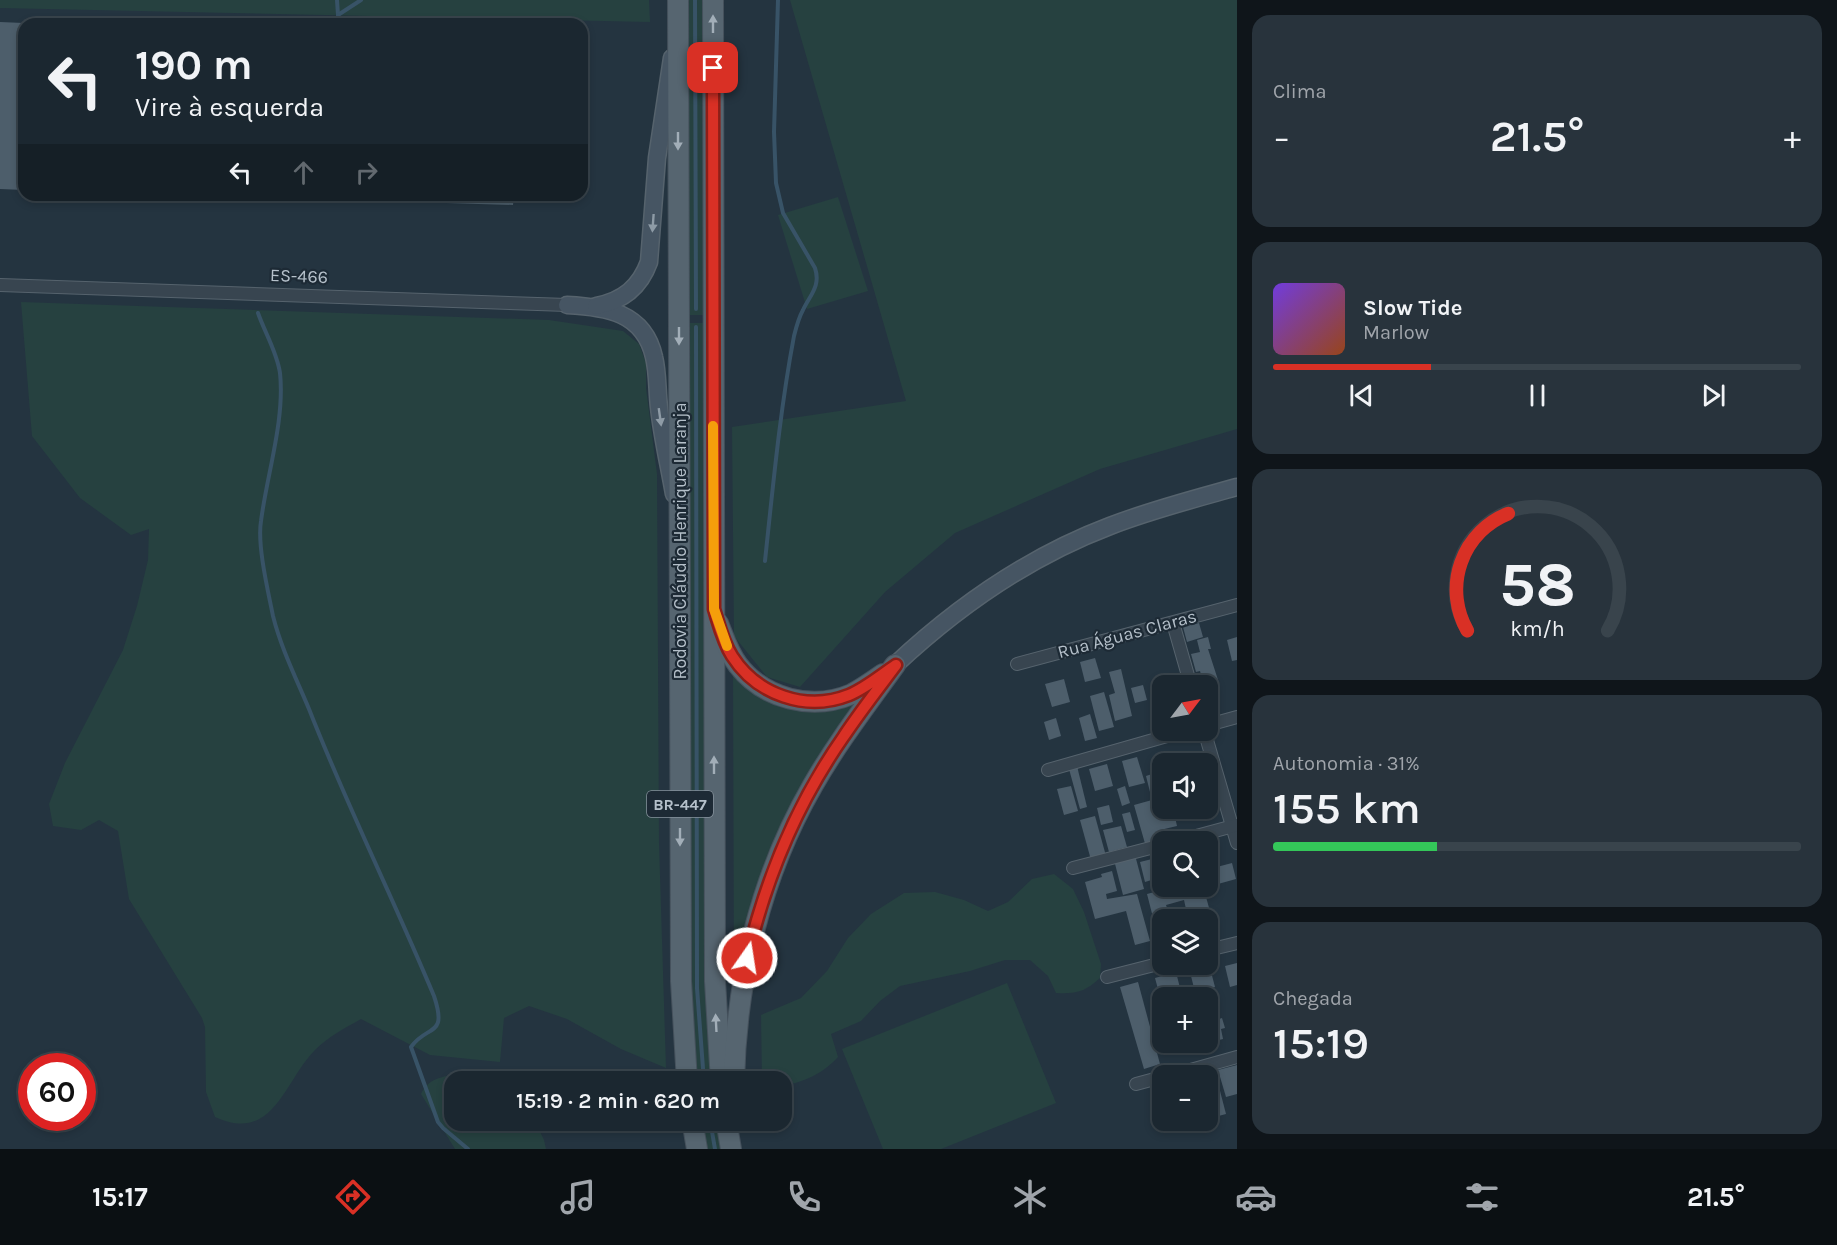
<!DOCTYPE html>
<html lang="pt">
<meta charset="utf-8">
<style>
body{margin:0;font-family:Karla,sans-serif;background:#28333c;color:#f1f3f6;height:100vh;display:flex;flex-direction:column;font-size:22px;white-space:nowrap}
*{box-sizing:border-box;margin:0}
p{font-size:20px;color:#a0a5ab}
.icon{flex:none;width:33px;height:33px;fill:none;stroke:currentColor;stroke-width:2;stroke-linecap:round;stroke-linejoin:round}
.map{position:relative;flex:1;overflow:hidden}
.drawer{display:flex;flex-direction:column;gap:15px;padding:15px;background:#0f151a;width:600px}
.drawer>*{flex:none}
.hud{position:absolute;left:18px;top:18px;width:570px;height:183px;border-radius:18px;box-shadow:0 3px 9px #0003,0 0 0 2px #39444c;background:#1b2730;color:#f1f3f6;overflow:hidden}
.needle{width:39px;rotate:58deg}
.buttons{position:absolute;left:1152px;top:675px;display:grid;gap:12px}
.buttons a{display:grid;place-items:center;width:66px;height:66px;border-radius:12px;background:#1b2730;box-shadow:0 3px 9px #0003,0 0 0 2px #39444c;font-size:30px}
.speed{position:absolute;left:18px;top:1053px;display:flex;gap:12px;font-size:30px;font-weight:700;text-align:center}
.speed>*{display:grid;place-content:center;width:78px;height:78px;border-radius:50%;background:#1b2730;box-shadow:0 3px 9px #0003,0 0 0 2px #39444c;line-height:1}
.speed .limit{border:9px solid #d22;background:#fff;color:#111}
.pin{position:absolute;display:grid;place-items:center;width:51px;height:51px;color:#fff;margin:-26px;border-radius:12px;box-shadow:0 3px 9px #0006}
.me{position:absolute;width:66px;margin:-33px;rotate:13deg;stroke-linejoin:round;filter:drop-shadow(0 0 4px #0008)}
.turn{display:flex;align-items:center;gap:21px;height:126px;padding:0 18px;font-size:27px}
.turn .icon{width:78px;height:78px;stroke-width:2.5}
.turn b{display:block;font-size:42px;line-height:51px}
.lanes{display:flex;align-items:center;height:57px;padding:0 18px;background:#0003;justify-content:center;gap:30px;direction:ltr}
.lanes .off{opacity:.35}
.big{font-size:45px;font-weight:600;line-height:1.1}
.drawer .tile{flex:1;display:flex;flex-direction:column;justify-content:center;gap:9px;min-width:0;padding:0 21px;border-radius:18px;background:#28333c}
.drawer .dial{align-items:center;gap:0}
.dial svg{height:156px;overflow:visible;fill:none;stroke:#39444c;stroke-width:7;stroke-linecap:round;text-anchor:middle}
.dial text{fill:#f1f3f6;stroke:none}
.song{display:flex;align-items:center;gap:18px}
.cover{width:72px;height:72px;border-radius:9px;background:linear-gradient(135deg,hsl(260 70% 55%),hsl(20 70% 35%))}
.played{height:6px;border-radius:3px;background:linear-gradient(90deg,#d93025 30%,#39444c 30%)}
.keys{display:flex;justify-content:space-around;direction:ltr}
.heat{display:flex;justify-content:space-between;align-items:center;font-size:33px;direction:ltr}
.charge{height:9px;border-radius:4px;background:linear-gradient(90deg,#34c759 31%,#39444c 0)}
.trip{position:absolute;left:444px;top:1071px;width:348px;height:60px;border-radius:18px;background:#1b2730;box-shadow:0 3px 9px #0003,0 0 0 2px #39444c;font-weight:600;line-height:60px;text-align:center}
.dock{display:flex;height:96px;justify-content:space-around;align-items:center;background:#0b1013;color:#a0a5ab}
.dock .icon{width:42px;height:42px}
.dock .on{color:#d93025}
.dock b{font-size:27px;color:#f1f3f6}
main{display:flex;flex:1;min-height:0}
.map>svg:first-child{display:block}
.green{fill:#264140}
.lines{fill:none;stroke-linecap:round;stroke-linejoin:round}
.stream{stroke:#385367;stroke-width:4}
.building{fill:#4d5e6b;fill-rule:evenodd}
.street-casing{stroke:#56636d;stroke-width:14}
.secondary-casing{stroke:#56636d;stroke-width:19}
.primary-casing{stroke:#45515c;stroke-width:22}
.street{stroke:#384550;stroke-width:12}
.secondary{stroke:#465563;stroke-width:16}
.primary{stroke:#566570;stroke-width:20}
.oneway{fill:#a2aeb8}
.oneway2{fill:#8e9ba6}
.route-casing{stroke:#8d1f18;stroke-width:15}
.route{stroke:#d93025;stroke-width:10}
.slow{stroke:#f59e0b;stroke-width:10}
.labels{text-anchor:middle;stroke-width:4.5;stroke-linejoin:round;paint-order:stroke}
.shield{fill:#1d2a35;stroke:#87939d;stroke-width:1.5}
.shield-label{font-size:16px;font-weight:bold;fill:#b5c0ca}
.street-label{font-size:18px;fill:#b5c0ca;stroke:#1d2a35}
</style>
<main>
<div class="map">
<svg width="1237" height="1149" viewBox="0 0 1237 1149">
<rect width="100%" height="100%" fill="#243440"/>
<!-- green -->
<g class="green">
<polygon points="0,0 649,0 650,22 0,8"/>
<polygon points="685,0 705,0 706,315 685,315"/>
<polygon points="790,0 1237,0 1237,429 1100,469 955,533 885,592 800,687 767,677 734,636 732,427 906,401"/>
<polygon points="838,197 868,291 807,309 778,215"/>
<path d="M21,302L549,320L623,331L639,344L646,363V388L657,474L659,843L666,1068L621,1049L567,1019L529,1006L504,1018L500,1062L430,1055L361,1019C345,1028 328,1037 315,1050C284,1081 274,1144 215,1117L206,1092L205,1027L202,1018L129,899L118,831L99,820L81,830L53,826L49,804L65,763L123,650L137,606L148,560L149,529L131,535L80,498L32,436Z"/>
<polygon points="685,323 705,323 714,1082 693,1081 691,1056"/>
<polygon points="733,668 763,694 865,696 831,741 734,993"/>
<path d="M1054,874L1073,889L1084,912L1101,964L1100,978C1085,992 1076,994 1056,993L1048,976L1030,960H1005L970,971L900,986L880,1001L861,1021L831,1034L838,1057C820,1076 806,1080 782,1087V1082L762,1081L761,1015L801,998L827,971L848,938L871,914L904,893L935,892L964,900L988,911L1008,902L1032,879Z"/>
<polygon points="1007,983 1056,1103 941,1149 883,1149 842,1049"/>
<path d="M456,1074L486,1081L454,1082V1120L535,1121L544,1140L546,1149H455L421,1094C428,1079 441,1077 456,1074Z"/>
<polygon points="699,1121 719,1121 725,1149 704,1149"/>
</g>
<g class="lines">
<!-- stream -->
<g class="stream">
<polyline points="337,0 338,15"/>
<polyline points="695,0 696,309"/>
<polyline points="338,15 361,0"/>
<path d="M258,313C265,333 277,352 280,373C285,420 267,474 261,521C257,545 268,591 273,616C281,648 296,678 309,709C347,806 394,900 434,996C448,1038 427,1024 411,1047L438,1122L443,1128L468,1149"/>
<polyline points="696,327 697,988 704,1082"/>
<path d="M765,561C773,486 780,410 794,336C796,328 799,317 803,310C810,295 821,286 815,268L783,213L776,183L774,132L778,0"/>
<polyline points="710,1120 715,1149"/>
</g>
</g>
<!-- building -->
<g class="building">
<polygon points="0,22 24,23 24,190 0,189"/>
<polygon points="256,195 514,195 513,205 255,197"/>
<polygon points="1199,623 1203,637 1187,642 1183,627"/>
<polygon points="1208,637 1211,649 1208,649 1219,683 1208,686 1204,686 1200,671 1196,672 1191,654 1200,652 1197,640"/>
<polygon points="1237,637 1237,660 1232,661 1227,640"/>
<polygon points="1095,658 1101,678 1085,682 1080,662"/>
<polygon points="1121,669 1132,716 1115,721 1109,695 1115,693 1109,672"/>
<polygon points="1064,679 1070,702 1052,707 1045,684"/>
<polygon points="1143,685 1147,700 1135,703 1131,688"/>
<polygon points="1104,692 1114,727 1099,731 1090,696"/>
<polygon points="1090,714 1097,738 1085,741 1079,718"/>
<polygon points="1056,718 1061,736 1049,740 1044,722"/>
<polygon points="1137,757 1145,783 1129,787 1122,761"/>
<polygon points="1107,764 1113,786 1095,791 1089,769"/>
<polygon points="1077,766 1087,807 1080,809 1069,769"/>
<polygon points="1158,772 1162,788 1150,792 1146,776"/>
<polygon points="1071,786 1078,811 1064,815 1057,789"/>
<polygon points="1125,786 1130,803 1122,806 1117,789"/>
<polygon points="1152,800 1153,804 1162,801 1162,808 1173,808 1177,826 1160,830 1163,842 1146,847 1134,805"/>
<polygon points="1109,805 1113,822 1101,825 1097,808"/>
<polygon points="1130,812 1135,830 1127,832 1122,814"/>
<polygon points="1095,816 1106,856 1091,860 1080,820"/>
<polygon points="1121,826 1127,847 1109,852 1103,830"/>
<polygon points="1211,836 1219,865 1208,868 1208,842 1194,842"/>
<polygon points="1162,848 1162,873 1156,850"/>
<polygon points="1135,855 1144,889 1123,895 1114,860"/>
<polygon points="1152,859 1158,878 1145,882 1140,862"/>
<polygon points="1232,863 1236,879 1218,884 1213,868"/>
<polygon points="1112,871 1117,891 1106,894 1107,899 1137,894 1150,941 1135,945 1126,911 1095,919 1085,882 1102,877 1101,874"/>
<path d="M1192,886H1203L1211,915L1195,920H1162V940L1159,941L1147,894L1162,890L1163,894ZM1184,900L1186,909L1169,914L1166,905Z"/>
<polygon points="1237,963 1237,985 1230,987 1225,966"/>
<polygon points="1188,964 1209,964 1215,987 1195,992"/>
<polygon points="1176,972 1182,996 1162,998 1162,1004 1155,978"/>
<polygon points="1138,982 1160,1064 1144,1069 1120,987"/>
<polygon points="1213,1005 1216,1018 1208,1020 1208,1006"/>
<polygon points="1222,1018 1225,1028 1221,1029 1223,1039 1215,1041 1212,1031 1208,1032 1208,1023"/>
<polygon points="1237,1065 1237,1094 1226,1097 1218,1070"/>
<polygon points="1219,1087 1226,1114 1211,1118 1208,1105 1208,1090"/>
</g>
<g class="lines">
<defs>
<g id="street">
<polyline points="0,285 567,305"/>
<polyline points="1173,623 1191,686"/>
<polyline points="1017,664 1237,605"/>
<polyline points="1208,725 1237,717"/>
<polyline points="1204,730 1237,843"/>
<polyline points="1048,770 1188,730"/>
<polyline points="1174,842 1237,825"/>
<polyline points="1073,868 1162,845"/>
<polyline points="1208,950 1237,943"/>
<polyline points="1107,977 1162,963"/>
<polyline points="1169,1076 1237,1057"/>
<polyline points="1136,1084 1162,1077"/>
</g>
<g id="secondary">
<path d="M567,305C606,307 644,312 654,357C658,373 657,391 659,407C662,436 669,465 674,494"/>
<path d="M596,306C623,301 640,287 649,262L657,158L672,58"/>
<path d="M895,665C958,606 1028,557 1110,526C1151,510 1194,499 1237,487"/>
</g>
<g id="primary">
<polyline points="678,0 681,981 687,1082"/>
<polyline points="713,0 715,981 721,1082"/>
<path d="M718,623C724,638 728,652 738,665C764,699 812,711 852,694C863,688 873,681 883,674"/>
<path d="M734,1082C736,979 761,875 813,785C837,743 867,704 895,665"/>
<polyline points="692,1120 697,1149"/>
<polyline points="726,1120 731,1149"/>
</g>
</defs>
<!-- street casing -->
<use href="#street" class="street-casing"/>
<!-- secondary casing -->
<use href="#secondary" class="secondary-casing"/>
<!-- primary casing -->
<use href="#primary" class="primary-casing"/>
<!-- street -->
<use href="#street" class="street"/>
<!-- secondary -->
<use href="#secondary" class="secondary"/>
<!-- primary -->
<use href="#primary" class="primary"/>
</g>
<!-- one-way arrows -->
<defs><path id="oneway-solid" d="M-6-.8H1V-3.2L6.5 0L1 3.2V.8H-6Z" transform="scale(1.5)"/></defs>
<g class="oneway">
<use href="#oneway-solid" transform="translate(713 24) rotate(-90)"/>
<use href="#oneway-solid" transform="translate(678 141) rotate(90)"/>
<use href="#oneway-solid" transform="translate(679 336) rotate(90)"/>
<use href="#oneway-solid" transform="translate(714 765) rotate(-90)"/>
<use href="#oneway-solid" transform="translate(680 837) rotate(90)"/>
<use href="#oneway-solid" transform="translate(716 1023) rotate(-93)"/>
</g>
<g class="oneway2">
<use href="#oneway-solid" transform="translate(653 223) rotate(94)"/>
<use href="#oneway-solid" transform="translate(660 417) rotate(82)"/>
</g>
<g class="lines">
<defs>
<path id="route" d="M713,68L714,609C719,625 723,642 732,656C757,695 806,712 849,695C866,688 881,675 896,665C878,689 860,712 844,736C797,803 766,878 747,958"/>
</defs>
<!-- route casing -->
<use href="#route" class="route-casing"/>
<!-- route -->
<use href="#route" class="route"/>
<!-- slow -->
<polyline class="slow" points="713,426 714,609 727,646"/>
</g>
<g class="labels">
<!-- shield labels -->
<rect class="shield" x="647" y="791" width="66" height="26" rx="4.5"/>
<g class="shield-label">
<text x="680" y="810">BR-447</text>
</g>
<!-- street labels -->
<g class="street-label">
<text transform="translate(299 276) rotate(2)" y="6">ES-466</text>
<text transform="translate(680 541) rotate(-90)" y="6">Rodovia Cláudio Henrique Laranja</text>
<text transform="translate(1127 634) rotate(-15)" y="6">Rua Águas Claras</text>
</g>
</g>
</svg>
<div class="buttons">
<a><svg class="needle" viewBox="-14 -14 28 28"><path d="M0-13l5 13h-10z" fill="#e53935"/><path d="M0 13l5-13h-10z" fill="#a0a5ab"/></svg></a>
<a><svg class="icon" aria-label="sound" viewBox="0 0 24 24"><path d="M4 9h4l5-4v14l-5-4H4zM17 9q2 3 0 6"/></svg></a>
<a><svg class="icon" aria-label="search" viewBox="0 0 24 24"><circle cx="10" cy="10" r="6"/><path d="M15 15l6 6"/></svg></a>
<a><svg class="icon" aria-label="layers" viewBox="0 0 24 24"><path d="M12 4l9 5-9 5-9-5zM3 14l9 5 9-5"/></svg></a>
<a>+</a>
<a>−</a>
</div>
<div class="speed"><div class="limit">60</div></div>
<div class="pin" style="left:713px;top:68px;background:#d93025"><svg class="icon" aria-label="arrive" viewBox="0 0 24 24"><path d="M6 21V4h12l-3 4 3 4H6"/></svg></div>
<svg class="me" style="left:747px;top:958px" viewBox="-20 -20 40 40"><circle r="17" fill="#d93025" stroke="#fff" stroke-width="3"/><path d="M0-11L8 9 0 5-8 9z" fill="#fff"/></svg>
<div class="trip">15:19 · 2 min · 620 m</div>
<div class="hud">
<div class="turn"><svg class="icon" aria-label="left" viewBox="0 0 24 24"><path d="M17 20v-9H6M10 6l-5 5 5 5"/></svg><div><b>190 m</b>Vire à esquerda</div></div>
<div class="lanes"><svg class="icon" aria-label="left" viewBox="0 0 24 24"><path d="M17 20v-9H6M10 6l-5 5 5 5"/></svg><svg class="icon off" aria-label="ahead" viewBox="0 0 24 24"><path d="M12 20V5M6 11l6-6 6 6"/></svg><svg class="icon off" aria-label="right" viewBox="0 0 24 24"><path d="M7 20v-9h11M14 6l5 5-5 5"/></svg></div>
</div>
</div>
<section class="drawer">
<div class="tile"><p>Clima</p>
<div class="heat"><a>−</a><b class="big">21.5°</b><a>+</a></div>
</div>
<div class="tile">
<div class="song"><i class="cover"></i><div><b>Slow Tide</b><p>Marlow</p></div></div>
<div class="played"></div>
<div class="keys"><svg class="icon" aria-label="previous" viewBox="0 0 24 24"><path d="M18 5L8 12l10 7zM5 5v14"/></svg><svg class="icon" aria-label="pause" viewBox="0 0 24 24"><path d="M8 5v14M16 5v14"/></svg><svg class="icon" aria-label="next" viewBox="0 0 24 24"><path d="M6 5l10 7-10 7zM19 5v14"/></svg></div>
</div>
<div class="tile dial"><svg viewBox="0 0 100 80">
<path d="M14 69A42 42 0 1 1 86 69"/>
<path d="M14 69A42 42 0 0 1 35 9" stroke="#d93025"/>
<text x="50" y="56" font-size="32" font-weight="700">58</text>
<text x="50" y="72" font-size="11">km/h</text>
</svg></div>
<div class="tile"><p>Autonomia · 31%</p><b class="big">155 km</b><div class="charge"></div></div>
<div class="tile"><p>Chegada</p><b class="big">15:19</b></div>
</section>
</main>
<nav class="dock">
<b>15:17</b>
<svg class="icon on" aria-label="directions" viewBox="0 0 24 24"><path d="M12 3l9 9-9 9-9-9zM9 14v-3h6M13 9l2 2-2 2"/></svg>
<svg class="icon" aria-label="music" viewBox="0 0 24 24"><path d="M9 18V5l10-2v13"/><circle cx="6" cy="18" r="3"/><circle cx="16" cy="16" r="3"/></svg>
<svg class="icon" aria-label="phone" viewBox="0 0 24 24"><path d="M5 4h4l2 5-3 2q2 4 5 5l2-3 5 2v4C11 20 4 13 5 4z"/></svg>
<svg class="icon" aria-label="climate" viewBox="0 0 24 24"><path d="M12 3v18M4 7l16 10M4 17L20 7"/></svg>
<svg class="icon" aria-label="car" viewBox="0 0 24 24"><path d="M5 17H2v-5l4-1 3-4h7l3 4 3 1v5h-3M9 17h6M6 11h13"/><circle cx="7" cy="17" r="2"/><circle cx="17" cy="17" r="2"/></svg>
<svg class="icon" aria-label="filters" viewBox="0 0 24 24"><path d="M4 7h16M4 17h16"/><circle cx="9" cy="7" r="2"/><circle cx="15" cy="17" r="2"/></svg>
<b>21.5°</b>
</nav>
